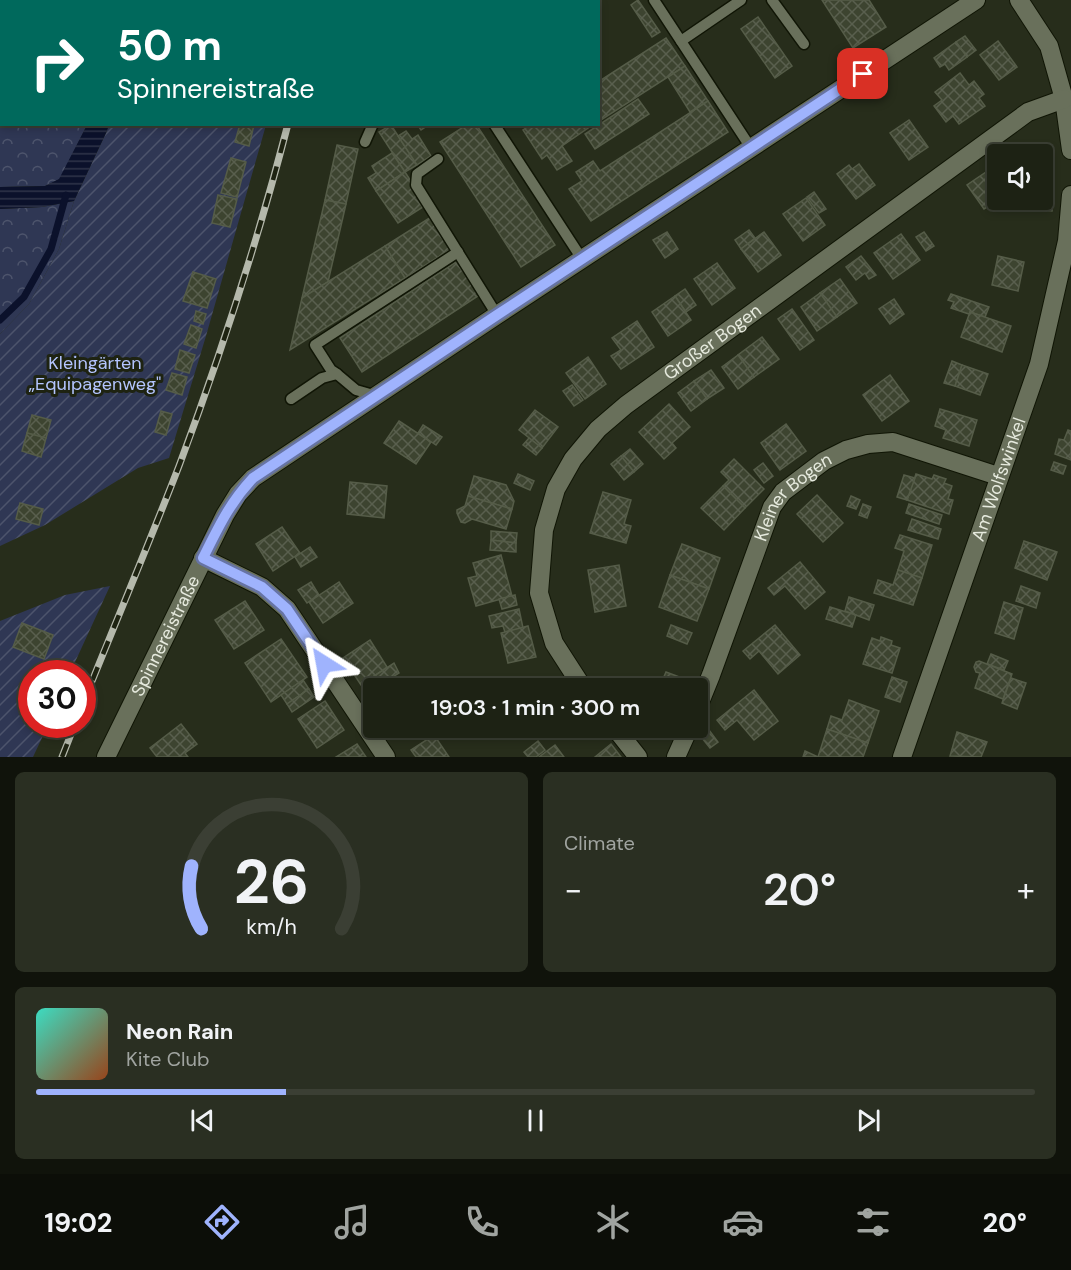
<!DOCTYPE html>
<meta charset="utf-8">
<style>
body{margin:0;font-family:"DM Sans",sans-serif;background:#2a2f22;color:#f1f3f6;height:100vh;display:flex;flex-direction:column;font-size:22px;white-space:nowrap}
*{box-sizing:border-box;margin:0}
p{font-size:20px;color:#a0a4a0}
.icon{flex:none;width:33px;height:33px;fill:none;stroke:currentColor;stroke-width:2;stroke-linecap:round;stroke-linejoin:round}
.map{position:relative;height:757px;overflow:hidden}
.details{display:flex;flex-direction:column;gap:15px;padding:15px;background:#10130b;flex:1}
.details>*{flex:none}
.top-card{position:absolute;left:0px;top:0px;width:600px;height:126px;box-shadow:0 3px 9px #0003,0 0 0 2px #3b3f34;background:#00695c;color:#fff;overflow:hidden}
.fabs{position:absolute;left:987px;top:144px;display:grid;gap:12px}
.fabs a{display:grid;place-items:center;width:66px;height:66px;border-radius:6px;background:#1d2214;box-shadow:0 3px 9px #0003,0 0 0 2px #3b3f34;font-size:30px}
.speed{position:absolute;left:18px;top:660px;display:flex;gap:12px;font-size:30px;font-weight:700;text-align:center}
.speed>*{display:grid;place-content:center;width:78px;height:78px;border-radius:50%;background:#1d2214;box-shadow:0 3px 9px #0003,0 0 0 2px #3b3f34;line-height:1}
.speed .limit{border:9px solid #d22;background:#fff;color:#111}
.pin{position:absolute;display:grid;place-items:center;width:51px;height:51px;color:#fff;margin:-26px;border-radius:12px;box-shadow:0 3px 9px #0006}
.me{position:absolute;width:66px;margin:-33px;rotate:326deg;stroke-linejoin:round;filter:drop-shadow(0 0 4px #0008)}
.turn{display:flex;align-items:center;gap:21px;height:126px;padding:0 18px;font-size:27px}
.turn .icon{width:78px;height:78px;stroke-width:2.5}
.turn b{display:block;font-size:42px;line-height:51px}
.big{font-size:45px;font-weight:600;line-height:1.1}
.details .widget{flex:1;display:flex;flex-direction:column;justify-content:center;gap:9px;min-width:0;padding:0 21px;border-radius:9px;background:#2a2f22}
.details .dial{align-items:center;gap:0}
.dial svg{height:156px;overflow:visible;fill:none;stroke:#3b3f34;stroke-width:7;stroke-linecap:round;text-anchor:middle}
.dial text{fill:#f1f3f6;stroke:none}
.song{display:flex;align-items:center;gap:18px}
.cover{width:72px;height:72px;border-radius:9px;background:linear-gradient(135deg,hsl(170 70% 55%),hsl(20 70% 35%))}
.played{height:6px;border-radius:3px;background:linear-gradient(90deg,#9fb3fd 25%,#3b3f34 25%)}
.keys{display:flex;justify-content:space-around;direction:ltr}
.heat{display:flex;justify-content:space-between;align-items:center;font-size:33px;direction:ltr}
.details .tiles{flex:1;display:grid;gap:15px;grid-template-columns:1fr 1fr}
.widget:last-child{grid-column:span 2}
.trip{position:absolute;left:363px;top:678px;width:345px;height:60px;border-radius:6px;background:#1d2214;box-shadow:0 3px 9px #0003,0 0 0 2px #3b3f34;font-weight:600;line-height:60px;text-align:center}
.menu{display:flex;height:96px;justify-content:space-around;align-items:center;background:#0c0e08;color:#a0a4a0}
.menu .icon{width:42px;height:42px}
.menu .on{color:#9fb3fd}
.menu b{font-size:27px;color:#f1f3f6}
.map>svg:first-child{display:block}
.forest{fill:url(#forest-crowns)}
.garden{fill:url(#garden-furrows)}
.water{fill:url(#water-rules)}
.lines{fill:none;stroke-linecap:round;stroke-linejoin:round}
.stream{stroke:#0b112b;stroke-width:7}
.building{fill:url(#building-cross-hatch);stroke:#555c48;stroke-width:1.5}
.lane-casing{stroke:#101505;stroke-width:13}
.street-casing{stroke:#101505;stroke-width:20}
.secondary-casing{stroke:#101505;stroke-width:20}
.lane{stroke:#69705b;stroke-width:10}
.street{stroke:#69705b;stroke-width:18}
.secondary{stroke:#69705b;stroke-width:18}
.rail-casing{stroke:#b5b9ac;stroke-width:7}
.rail{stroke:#1e2311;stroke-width:4.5;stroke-dasharray:14;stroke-linecap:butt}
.route-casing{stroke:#6774a4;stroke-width:15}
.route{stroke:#9fb3fd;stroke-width:10}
.labels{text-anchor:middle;stroke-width:6;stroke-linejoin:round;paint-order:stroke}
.street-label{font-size:18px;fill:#e6eade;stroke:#1e2311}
.park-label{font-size:18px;fill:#b4c5ff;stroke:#1e2311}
</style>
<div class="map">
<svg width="1071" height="757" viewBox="0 0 1071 757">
<defs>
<pattern id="forest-crowns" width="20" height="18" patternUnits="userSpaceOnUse" patternTransform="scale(1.5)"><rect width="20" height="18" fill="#2f3754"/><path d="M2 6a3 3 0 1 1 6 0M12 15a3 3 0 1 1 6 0" fill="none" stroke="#4d546c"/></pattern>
<pattern id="garden-furrows" width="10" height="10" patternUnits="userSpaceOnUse" patternTransform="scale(1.5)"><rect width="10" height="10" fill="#2f3754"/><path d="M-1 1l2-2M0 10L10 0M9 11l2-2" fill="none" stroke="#4d546c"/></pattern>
<pattern id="water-rules" width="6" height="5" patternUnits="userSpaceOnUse" patternTransform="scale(1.5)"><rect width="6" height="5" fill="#0b112b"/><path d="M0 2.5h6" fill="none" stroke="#2f3449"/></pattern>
<pattern id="building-cross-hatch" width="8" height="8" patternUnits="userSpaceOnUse" patternTransform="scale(1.5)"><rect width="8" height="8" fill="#3d4430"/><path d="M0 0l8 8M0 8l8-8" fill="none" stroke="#595f4e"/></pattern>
</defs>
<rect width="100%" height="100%" fill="#272d1b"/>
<!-- forest -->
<g class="forest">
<polygon points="60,0 162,0 161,2 59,1"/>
<polygon points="1,69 2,124 87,125 60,179 45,186 0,187 0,71"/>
<polygon points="74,201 59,249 29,304 0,334 0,209 42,207"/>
</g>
<!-- garden -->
<g class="garden">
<polygon points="184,0 297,0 297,2 183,2"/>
<polygon points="109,125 266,125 206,336 169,458 138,468 45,525 0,546 0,334 29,304 59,249 74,201 106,133"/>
<polygon points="110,586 70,673 32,674 32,724 48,725 33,757 0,757 0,621 65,595"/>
</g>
<!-- water -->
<polygon class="water" points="87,125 109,125 106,133 74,201 42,207 0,209 0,187 45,186 59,179"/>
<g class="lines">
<!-- stream -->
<polyline class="stream" points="0,320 24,297 51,249 66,195"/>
</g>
<!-- building -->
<g class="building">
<polygon points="458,0 488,0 489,2 456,2"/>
<polygon points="488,0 511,0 512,2 489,2"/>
<polygon points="511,0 571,0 569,2 512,2"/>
<polygon points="638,0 660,32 652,37 631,5"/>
<polygon points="822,0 869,0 886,27 853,48"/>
<polygon points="758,17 792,66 775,78 741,29"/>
<polygon points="965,36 976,50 967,57 956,42"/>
<polygon points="666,38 685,66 598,122 598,82"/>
<polygon points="998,41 1017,67 999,80 980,55"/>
<polygon points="956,42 967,57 949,70 945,64 940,67 934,58"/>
<polygon points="685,66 708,101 690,112 668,77"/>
<polygon points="960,73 969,85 974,81 984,94 979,98 985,106 959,124 953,116 946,122 934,106 942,100 935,92"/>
<polygon points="638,99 649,114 595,149 585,134"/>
<polygon points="708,101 728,132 591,221 569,189 582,181 576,172 593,161 600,171"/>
<polygon points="909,120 928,147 909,160 890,133"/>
<polygon points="240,124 254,125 249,146 235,142"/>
<polygon points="417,124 430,124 421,130"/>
<polygon points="468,124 476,124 555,245 521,267 440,142"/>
<polygon points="532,124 594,124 562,146 572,161 557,170 547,155 542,159 523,130"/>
<polygon points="391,125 417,165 405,172 379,132"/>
<polygon points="406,131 412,139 418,135 431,156 417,165 398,136"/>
<polygon points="337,145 358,149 346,204 325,200"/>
<polygon points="392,153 405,172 376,191 368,178 376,173 372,166"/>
<polygon points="231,158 246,162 237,197 221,193"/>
<polygon points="859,164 875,185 856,199 837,174 849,165 852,169"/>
<polygon points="998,166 998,178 992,170"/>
<polygon points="989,170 998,183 998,200 984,209 967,185"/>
<polygon points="405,172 426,205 398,223 376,191"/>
<polygon points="1042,178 1054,179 1052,211 1022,208 1022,200 1042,200"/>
<polygon points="814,192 826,209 819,213 807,197"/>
<polygon points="218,195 237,199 230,227 212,223"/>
<polygon points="806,198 825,225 803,241 783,214"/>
<polygon points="325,200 346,204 328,282 302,298"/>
<polygon points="431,217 451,249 405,278 385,246"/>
<polygon points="749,230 755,238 741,249 735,240"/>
<polygon points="667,232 678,249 665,258 653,240"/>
<polygon points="764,232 781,255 758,272 741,249"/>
<polygon points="924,232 934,246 926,251 916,237"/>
<polygon points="901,234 920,260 893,279 874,253"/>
<polygon points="385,246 405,278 290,350 302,298"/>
<polygon points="861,256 876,275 869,279 865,273 856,280 846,267"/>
<polygon points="998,256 1024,262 1018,291 992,285"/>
<polygon points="459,260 481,294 362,372 340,338"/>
<polygon points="717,263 735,288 712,305 694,279"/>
<polygon points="193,272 216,279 207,308 183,301"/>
<polygon points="840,279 857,303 837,317 820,293"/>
<polygon points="685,289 696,305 686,312 675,296"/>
<polygon points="820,293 837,317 817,331 801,307"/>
<polygon points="951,294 989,307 985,317 970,312 969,314 951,308 954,302 948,300"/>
<polygon points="675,296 691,320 668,336 652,312"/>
<polygon points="894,299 904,314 890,324 879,309"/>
<polygon points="792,309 814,340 800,350 778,319"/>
<polygon points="196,311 206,314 203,324 194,321"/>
<polygon points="970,312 1011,326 1002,352 961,337"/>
<polygon points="637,321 654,347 621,369 611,356 621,350 612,338"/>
<polygon points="191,325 202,329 196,348 184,344"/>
<polygon points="762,337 779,359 754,377 738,355"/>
<polygon points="180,350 195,355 189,373 175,369"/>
<polygon points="738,355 754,377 738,389 722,367"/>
<polygon points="588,357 606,384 585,399 566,373"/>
<polygon points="952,361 962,365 955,386 944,383"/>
<polygon points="962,365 988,374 980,395 955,386"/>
<polygon points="711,370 724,388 707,399 694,381"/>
<polygon points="172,373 187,377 182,395 166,390"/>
<polygon points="890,375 909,401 882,421 863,395"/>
<polygon points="694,381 707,399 691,411 678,393"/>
<polygon points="572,385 583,400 574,406 563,391"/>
<polygon points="669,404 690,427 672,443 676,448 664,459 639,432"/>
<polygon points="940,409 977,420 969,446 943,438 946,430 935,426"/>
<polygon points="535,410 558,427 542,448 519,430"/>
<polygon points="161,411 172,414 166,435 155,432"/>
<polygon points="32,415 51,420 46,438 27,433"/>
<polygon points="399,421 431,442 416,464 384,443"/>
<polygon points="786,424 806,451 780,470 761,443"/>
<polygon points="423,425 442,437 436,445 418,433"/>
<polygon points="1068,430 1071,431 1071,460 1055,454 1059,439 1064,440"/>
<polygon points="27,433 46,438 41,457 22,451"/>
<polygon points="529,438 542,448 536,455 523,445"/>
<polygon points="630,449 643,464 634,472 621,456"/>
<polygon points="621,456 634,472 624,480 611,464"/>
<polygon points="734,459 764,489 745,508 723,486 729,480 721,472"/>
<polygon points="1054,462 1066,466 1063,474 1051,470"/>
<polygon points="763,463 773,476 764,483 754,470"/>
<polygon points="518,474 534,481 530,490 514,483"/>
<polygon points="916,474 932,479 934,475 946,479 944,483 952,486 948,499 953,500 949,514 907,500"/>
<polygon points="904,475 915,478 907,500 897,497"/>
<polygon points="474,476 506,485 514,501 512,509 468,496"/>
<polygon points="350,482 387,486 384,518 347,514"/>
<polygon points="723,486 745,508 724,530 701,508"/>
<polygon points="603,492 631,500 624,524 631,526 626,543 590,533"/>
<polygon points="817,495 843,523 823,542 797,514"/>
<polygon points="468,496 512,509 506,529 472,519 465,523 461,522 457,513 457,510 465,506"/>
<polygon points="851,496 860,500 856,509 847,506"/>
<polygon points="20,503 43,509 39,525 16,519"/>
<polygon points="863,504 871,507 867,518 859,515"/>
<polygon points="909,504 942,515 939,524 906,513"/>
<polygon points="912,519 941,529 938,539 908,530"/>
<polygon points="282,527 300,553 273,571 256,544"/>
<polygon points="491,531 517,533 516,543 491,540"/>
<polygon points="900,535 932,545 922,578 898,570 904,551 895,548"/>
<polygon points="491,540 516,543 516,552 490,550"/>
<polygon points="1024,541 1057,552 1047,580 1015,568"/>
<polygon points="682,544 720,558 709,589 670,575"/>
<polygon points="310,547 317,557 301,567 295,557"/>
<polygon points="501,555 512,596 476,606 468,578 477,576 473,563"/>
<polygon points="800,562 825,592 805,609 785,586 774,595 768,588"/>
<polygon points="619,565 626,606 595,612 588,570"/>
<polygon points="898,570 922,578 913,605 874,593 878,580 893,585"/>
<polygon points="670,575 709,589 697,621 659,607"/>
<polygon points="311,582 319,595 307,603 298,590"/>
<polygon points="339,582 353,603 323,623 309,602"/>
<polygon points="1021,586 1040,593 1036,608 1016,601"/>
<polygon points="515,595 517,605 502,609 499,599"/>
<polygon points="849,597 874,605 869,620 845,611"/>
<polygon points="245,601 264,630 234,649 215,620"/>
<polygon points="1004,602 1023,608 1014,639 995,633"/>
<polygon points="830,607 856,615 852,627 826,619"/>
<polygon points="519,609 523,628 505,632 503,626 492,628 489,616"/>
<polygon points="22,623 53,635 44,659 13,647"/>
<polygon points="671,625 692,633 687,644 667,636"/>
<polygon points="775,625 800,655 778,674 759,651 750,659 743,651"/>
<polygon points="528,626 536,657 508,663 501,633"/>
<polygon points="881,637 892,641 891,645 900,648 892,673 863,664 872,638 880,641"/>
<polygon points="281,639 307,677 271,702 245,663"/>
<polygon points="370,640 387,667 361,685 343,658"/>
<polygon points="991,654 1008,661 1004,670 987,664"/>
<polygon points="979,661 1012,674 1003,699 975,688 980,673 976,672 974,667 976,662"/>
<polygon points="394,663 399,673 374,689 368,680"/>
<polygon points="666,672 682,678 678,688 659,688"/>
<polygon points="892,677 907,682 900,702 885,697"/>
<polygon points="1011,678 1026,683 1017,709 1002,703"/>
<polygon points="303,680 309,689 287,704 281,695"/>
<polygon points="309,689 314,697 292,712 287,704"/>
<polygon points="754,690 778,721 754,740 737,720 725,730 717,720"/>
<polygon points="849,700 879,711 868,743 827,729 831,716 842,720"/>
<polygon points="325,701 344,730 317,748 298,719"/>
<polygon points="181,724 197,744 185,753 188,757 157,757 150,748"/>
<polygon points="706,726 718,742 710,748 698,733"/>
<polygon points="391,728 412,728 397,737"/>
<polygon points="412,728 425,728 412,736 408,730"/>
<polygon points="644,728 663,728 660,735 647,732"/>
<polygon points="827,729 868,743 863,757 818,757"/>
<polygon points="957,732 987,742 981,757 950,756"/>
<polygon points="434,735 449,757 416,757 411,750"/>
<polygon points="538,741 545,750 536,757 528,757 524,752"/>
<polygon points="357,744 366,757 336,757"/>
<polygon points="611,744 621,757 595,757"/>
<polygon points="555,745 564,757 539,757"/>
<polygon points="805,751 818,757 819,757 803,757"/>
</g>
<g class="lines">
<defs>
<g id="lane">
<polyline points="654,0 751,148"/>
<polyline points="772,0 804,44"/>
<polyline points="589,2 591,0"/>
<polyline points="681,41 741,0"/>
<polyline points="494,124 582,259"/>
<polyline points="365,142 373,124"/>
<polyline points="438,159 417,174 416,185 497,315"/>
<polyline points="377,396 356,390 337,374 331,370 315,345 458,252"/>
<polyline points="291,399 322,378 337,374"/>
</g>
<g id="street">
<polyline points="1019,0 1049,46 1064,99 1071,150"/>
<polyline points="203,558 262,587 287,609 386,757"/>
<path id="s1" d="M583,688L554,643L539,593L544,530L556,489L573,459L598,429L626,405L1028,112L1064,99"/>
<path id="s2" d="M698,707L711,675L772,507L783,492L824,461L846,450L868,444L893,442L998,476"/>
<polyline points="615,728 638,757"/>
<path id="s3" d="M106,757L225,515L238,494L253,478L497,315L976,0"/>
<polyline points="676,757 689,728"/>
<path id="s4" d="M902,757L1039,364L1067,241L1071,195"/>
</g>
<g id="secondary">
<polyline points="33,2 34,0"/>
<polyline points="0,41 2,40"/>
</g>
</defs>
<!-- lane casing -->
<use href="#lane" class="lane-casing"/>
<!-- street casing -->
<use href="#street" class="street-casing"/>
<!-- secondary casing -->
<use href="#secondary" class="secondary-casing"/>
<!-- lane -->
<use href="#lane" class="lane"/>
<!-- street -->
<use href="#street" class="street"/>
<!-- secondary -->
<use href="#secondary" class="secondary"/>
<defs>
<g id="rail">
<polyline points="318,2 318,0"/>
<path d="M82,706C114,626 148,546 179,466C221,354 258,240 288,124"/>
<polyline points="62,757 75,724"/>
</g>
</defs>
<!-- rail casing -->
<use href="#rail" class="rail-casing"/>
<!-- rail -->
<use href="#rail" class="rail"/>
</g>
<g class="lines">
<defs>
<path id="route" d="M324,664L287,609L262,587L203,558C219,526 229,504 253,478L497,315L863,74"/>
</defs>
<!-- route casing -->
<use href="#route" class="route-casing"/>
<!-- route -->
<use href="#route" class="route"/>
</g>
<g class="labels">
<!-- street labels -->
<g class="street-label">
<text dy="6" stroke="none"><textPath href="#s1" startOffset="429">Großer Bogen</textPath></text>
<text dy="6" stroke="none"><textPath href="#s4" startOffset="294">Am Wolfswinkel</textPath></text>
<text dy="6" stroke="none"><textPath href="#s2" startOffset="234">Kleiner Bogen</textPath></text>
<text dy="6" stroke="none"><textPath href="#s3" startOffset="135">Spinnereistraße</textPath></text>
</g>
<!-- park labels -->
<g class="park-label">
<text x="95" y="369">Kleingärten<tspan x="95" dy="21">„Equipagenweg"</tspan></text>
</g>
</g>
</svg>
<div class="fabs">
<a><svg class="icon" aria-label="sound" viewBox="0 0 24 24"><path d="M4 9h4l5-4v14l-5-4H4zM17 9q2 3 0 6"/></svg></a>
</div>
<div class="speed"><div class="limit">30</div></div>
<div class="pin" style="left:863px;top:74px;background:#d93025"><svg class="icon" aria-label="arrive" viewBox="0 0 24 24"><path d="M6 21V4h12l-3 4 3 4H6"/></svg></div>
<svg class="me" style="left:324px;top:664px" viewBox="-20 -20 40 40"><path d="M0-17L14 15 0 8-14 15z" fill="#9fb3fd" stroke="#fff" stroke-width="4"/></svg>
<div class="trip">19:03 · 1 min · 300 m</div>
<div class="top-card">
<div class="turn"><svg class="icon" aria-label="right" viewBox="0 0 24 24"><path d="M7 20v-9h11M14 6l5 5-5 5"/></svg><div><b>50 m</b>Spinnereistraße</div></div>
</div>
</div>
<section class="details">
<div class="tiles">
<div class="widget dial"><svg viewBox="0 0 100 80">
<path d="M14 69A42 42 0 1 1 86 69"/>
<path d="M14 69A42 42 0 0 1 9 37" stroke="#9fb3fd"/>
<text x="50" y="56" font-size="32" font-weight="700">26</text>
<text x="50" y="72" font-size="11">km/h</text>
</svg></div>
<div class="widget"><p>Climate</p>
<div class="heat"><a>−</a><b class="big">20°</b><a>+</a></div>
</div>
<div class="widget">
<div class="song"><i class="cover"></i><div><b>Neon Rain</b><p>Kite Club</p></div></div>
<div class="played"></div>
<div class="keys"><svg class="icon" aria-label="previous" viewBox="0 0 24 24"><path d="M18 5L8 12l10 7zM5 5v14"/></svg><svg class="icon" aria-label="pause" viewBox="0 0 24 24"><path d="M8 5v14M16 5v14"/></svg><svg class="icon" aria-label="next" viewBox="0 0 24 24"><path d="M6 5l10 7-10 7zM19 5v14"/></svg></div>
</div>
</div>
</section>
<nav class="menu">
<b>19:02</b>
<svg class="icon on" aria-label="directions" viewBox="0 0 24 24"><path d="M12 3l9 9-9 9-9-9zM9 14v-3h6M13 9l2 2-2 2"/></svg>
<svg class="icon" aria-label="music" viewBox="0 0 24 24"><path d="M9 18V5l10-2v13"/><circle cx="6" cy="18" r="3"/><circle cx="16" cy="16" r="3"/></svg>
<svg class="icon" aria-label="phone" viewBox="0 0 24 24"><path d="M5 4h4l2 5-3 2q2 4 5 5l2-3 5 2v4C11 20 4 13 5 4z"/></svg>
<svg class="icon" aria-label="climate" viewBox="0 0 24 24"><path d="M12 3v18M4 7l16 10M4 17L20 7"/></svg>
<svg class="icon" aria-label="car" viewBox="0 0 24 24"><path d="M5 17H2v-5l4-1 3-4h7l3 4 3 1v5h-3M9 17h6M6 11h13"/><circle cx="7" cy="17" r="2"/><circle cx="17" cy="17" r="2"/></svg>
<svg class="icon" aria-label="filters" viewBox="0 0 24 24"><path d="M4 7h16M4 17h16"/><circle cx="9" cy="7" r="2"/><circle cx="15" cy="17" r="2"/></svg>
<b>20°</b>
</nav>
